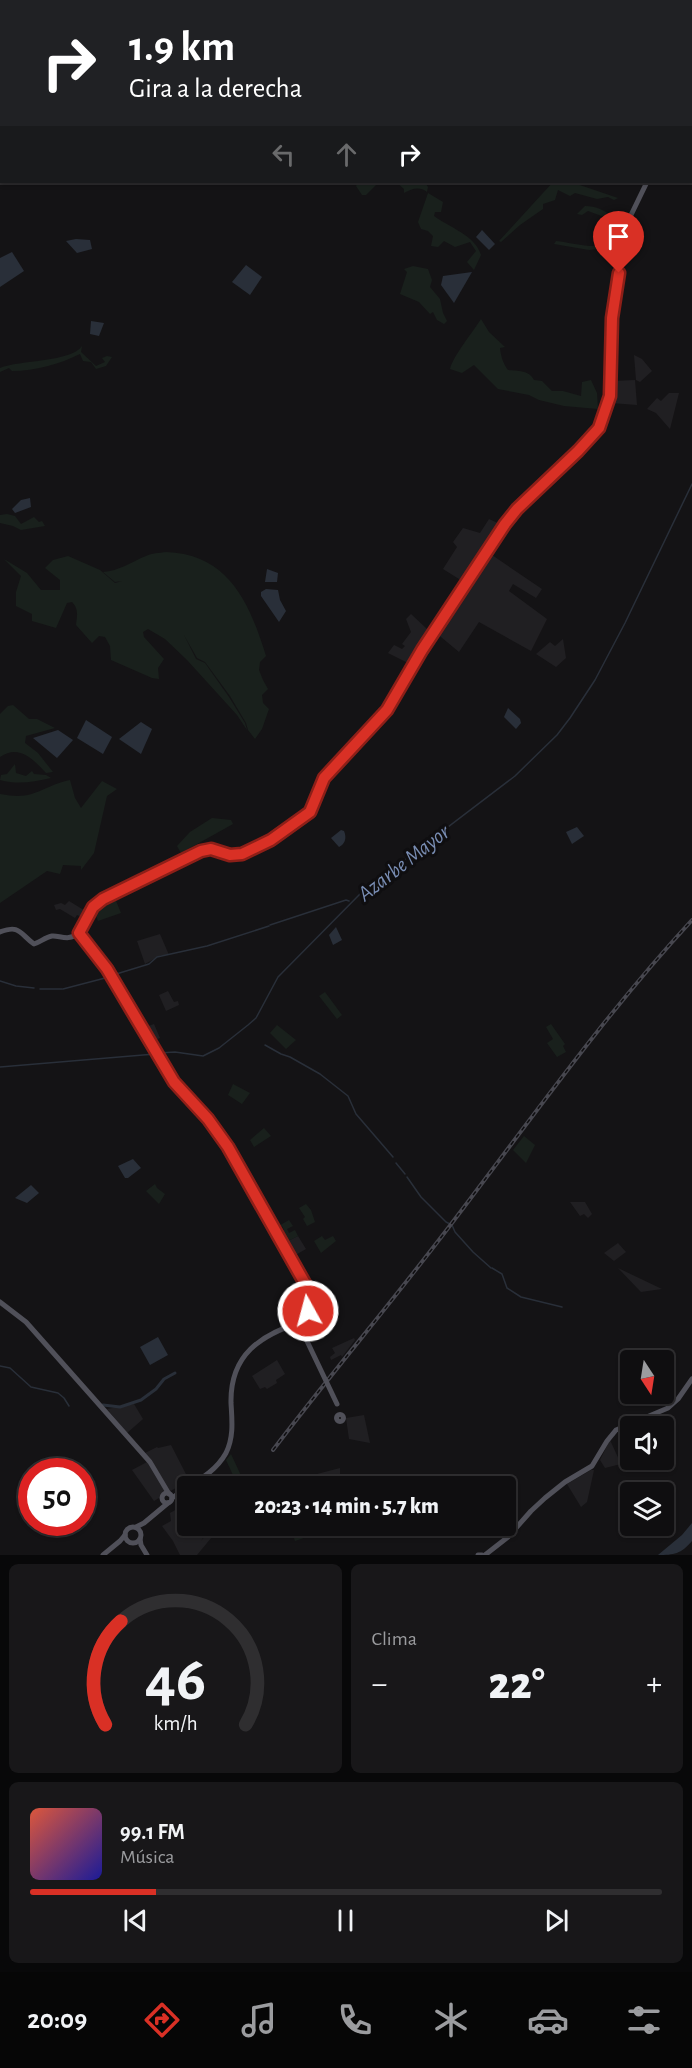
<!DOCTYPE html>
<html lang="es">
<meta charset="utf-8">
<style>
body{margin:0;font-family:"Alegreya Sans",sans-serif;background:#181719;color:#f1f3f6;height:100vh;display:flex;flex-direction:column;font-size:22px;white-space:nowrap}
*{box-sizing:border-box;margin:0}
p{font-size:20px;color:#9b9c9f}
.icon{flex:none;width:33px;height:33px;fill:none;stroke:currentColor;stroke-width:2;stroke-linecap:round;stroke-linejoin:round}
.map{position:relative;height:1555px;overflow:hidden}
.side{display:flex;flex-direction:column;gap:9px;padding:9px;background:#080809;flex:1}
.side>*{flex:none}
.top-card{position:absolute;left:0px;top:0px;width:693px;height:183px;box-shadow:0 2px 4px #0004,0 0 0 2px #2f2e30;background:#202124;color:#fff;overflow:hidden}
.needle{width:39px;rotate:168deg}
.buttons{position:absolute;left:620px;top:1350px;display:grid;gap:12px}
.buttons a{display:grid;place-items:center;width:54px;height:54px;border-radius:6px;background:#0f0e10;box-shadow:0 2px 4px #0004,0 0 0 2px #2f2e30;font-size:30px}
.speed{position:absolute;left:18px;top:1458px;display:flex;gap:12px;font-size:30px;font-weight:700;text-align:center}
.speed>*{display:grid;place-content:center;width:78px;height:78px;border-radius:50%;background:#0f0e10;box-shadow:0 2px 4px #0004,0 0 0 2px #2f2e30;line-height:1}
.speed .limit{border:9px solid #d22;background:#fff;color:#111}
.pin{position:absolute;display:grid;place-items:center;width:51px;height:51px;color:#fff;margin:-62px -26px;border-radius:50% 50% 50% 0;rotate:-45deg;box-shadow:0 0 6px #0007}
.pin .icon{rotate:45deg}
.me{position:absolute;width:66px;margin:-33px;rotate:353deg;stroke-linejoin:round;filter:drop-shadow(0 0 4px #0008)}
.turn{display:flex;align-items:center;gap:21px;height:126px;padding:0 30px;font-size:27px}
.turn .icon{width:78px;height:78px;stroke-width:2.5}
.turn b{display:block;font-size:42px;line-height:51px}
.lanes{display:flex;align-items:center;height:57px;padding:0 30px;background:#0003;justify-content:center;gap:30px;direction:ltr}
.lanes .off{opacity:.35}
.big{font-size:45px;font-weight:800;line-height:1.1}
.side .card{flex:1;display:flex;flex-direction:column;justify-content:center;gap:9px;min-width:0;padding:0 21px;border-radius:9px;background:#181719}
.side .dial{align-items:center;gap:0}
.dial svg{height:156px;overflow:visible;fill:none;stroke:#2f2e30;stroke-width:7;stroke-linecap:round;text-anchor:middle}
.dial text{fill:#f1f3f6;stroke:none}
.song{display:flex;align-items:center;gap:18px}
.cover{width:72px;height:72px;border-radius:9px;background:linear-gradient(135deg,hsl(10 70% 55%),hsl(240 70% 35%))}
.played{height:6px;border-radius:3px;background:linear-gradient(90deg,#d93025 20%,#2f2e30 20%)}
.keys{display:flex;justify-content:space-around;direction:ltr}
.heat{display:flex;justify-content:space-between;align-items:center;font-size:33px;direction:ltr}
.side .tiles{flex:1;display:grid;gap:9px;grid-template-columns:1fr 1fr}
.card:last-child{grid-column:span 2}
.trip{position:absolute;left:177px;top:1476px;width:339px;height:60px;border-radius:6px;background:#0f0e10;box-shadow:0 2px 4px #0004,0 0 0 2px #2f2e30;font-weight:800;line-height:60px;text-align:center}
.tab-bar{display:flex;height:96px;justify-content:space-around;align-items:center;background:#060606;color:#9b9c9f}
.tab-bar .icon{width:42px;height:42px}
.tab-bar .current{color:#d93025}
.tab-bar b{font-size:27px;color:#f1f3f6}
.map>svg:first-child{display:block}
.built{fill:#201f22}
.green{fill:#19201c}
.water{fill:#292f39}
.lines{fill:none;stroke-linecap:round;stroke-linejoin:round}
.stream{stroke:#292f39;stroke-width:1.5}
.canal{stroke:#292f39;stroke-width:3}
.major{stroke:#505059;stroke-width:5}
.rail-casing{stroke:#47474f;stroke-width:4}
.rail{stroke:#0f0e10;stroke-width:1.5;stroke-dasharray:4.5;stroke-linecap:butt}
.major-bridge{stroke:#505059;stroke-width:5}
.route-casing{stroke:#8d1f18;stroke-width:15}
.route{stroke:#d93025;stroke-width:10}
.labels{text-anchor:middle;stroke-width:6;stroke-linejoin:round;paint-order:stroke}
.water-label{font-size:22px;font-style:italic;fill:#798db3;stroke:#0f0e10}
</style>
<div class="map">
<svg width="692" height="1555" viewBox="0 0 692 1555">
<rect width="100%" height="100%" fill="#141315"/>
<!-- built -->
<g class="built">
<polygon points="634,355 642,359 652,371 640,382 636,380"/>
<polygon points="635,380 637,405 611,403 613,381"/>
<polygon points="669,393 679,393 670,429 656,413 647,409 657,398 661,401"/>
<polygon points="489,519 502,525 492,555 542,589 536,598 513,584 509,591 547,619 531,651 479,622 459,652 435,632 467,584 443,569 457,547 453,542 463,528 480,533"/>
<polygon points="411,614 428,630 429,634 410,664 388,653 394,645 402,649 405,646 402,644 411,632 406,619"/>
<polygon points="563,639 566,658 556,667 536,654 550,642 555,646"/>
<polygon points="69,901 87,912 84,918 77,915 75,918 60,909 56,910 54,905 61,903 65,905"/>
<polygon points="160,934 169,955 161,955 145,964 137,941"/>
<polygon points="168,991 174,1002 178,1001 179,1005 166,1011 159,995"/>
<polygon points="154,1024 160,1038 151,1042 143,1028"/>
<polygon points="570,1202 585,1202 592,1214 588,1218 584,1214 580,1216"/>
<polygon points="298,1236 306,1249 292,1257 284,1243"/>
<polygon points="618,1243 626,1252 614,1261 604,1253"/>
<polygon points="618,1268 662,1289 641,1292"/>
<polygon points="354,1338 355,1340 342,1357 341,1355 331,1360 330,1357 335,1353 332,1348"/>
<polygon points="277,1360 285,1374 276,1380 277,1383 267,1389 265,1387 260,1389 252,1376"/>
<polygon points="134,1404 143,1419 127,1433 107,1409"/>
<polygon points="364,1415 370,1443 349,1439 346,1418"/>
<polygon points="610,1440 621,1464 605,1468 600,1460"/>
<polygon points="171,1445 189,1480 154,1501 132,1470 147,1462 145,1453 157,1447 158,1448"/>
<polygon points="340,1468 340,1474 337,1475 337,1481 341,1481 341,1486 322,1486 317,1474"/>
<polygon points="591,1470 594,1470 587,1502 581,1507 567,1484"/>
<polygon points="177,1509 182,1517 187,1519 188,1526 208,1526 209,1528 201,1541 213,1526 221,1526 197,1555 180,1555 173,1541 162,1526 171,1521 170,1513"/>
</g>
<!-- green -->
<g class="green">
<polygon points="359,182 379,182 366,195 362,195 356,186"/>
<path d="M396,182L426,184L428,187L427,192C419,186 412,189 404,193V189Z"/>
<polygon points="553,182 571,182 618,198 614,200 608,197 597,199 575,193 570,196 558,190 555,200 543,204 543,209 520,225 501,242 499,241"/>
<path d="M428,193L443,202L441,212H435L434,216C450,228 475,235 481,255L474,270L467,262L476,251L470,242L455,247L444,241L438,247L431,246L433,236L428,231L421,229L418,222Z"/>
<path d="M585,206C590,206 596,207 600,209C611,214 615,220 628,219L625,229L607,218L588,211L582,215L577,214Z"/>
<path d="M619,238H624L620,255L614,247L589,250L554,244L556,241C576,243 603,253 619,238Z"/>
<polygon points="413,266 428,269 432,280 430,287 440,299 443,313 447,321 444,324 437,320 433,312 430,314 419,302 400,294 407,272 404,269"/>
<path d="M481,319L489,332L505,347L500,348C501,357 503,363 508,370C518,371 529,370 534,380L542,381L552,391H563L581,396L582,382L591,380L597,393L598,409L564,406L539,400L529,395L498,389L474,365L462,373L450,369C453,356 473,332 481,319Z"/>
<path d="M82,346L81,352L96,366L105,362L102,358L107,356L112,357L106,366L96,369L91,362L83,361L80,354C60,364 35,371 12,371L9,368L0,372V368C19,360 72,362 82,346Z"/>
<polygon points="7,514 15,516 21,524 34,517 39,522 42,521 45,526 21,530 13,526 0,523 0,515"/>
<path d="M166,552C229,554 250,604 266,656L260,662L259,670L263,680L268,689L262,695L263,703L269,709L262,729L255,739L248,730L246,723L230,696L205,662L197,658L184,635L196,659L205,663L229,697L245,723L247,730L237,715L187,660L165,639L148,629L143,632L144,637L164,659L158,668L159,679L152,678L111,660L110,646L105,637L99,636L92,643L76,625C77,616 79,609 72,602L67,603L56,628L32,621V614L16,606V592L21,576L4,559L27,573L41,590H60V580L45,568L53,560L68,556L100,570L115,583L122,581L115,582L103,572C119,571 131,562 146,556C152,553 159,553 166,552Z"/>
<path d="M13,705L29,719H37L55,728L26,736L25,743L38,753L53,772L46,773C33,759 19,744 0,757V714L8,706Z"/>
<path d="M15,764L16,773L26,776L32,771L34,774L46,775L51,778C33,782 18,785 0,780L1,775L7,774Z"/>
<path d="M70,780L75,798L81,808L102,781L117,789L107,796L94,853L81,870V866L63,865L60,874L47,871L0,903V794C36,801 39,787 70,780Z"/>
<polygon points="212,818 231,820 233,824 181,853 177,846 190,832"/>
<polygon points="114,896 121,913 98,921 93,909 100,902"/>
<polygon points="325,992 342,1015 337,1019 319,996"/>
<polygon points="551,1024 565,1044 563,1046 566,1052 557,1057 547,1043 553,1039 546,1027"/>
<polygon points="277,1025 296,1040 286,1049 270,1033"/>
<polygon points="233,1084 250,1093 242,1104 228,1095"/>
<polygon points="264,1128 271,1136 254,1147 250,1140"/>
<polygon points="524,1136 535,1145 526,1163 513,1150"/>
<polygon points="155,1184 157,1188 165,1194 159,1204 146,1191"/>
<polygon points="306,1204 311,1210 315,1222 307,1226 303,1219 305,1217 299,1208"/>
<polygon points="289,1220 293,1226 287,1229 289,1233 295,1230 298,1236 284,1243 279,1234 284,1230 282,1226 277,1227"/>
<polygon points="322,1236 325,1240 333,1236 336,1241 321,1253 314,1241"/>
<polygon points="231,1454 244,1482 240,1486 238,1486 226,1460"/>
<polygon points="290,1526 314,1526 318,1533 295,1541"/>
</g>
<!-- water -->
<g class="water">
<polygon points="482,230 495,244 489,250 476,237"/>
<polygon points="76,239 90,240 92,249 77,253 66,241"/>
<polygon points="12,252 24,271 0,287 0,258"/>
<polygon points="246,265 262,277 250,295 232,282"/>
<polygon points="472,272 454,303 441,285 443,276"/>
<polygon points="91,321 104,323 99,336 90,334"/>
<polygon points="30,498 31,507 15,513 12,509 21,500"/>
<polygon points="267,569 278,573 277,582 265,582"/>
<polygon points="266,589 278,590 280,600 286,611 279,622 261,596 261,592"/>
<polygon points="508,708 520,719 521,723 516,729 504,717"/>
<polygon points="86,720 112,737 103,754 77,738"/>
<polygon points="141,722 152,729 141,754 119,739"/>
<polygon points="58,730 73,740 57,758 33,738"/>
<polygon points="577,827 584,836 572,844 566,832"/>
<path d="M341,830L344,831C347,838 345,844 339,847L331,838Z"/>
<polygon points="336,927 342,940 333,945 329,935"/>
<polygon points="133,1159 141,1168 128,1178 125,1178 118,1166"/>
<polygon points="31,1185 39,1193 27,1203 15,1198"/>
<polygon points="158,1337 168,1355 150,1365 140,1347"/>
<path d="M692,1523V1541C681,1554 674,1555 658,1555L682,1535Z"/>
</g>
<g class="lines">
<!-- stream -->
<g class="stream">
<polyline points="270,925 346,900 349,901"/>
<polyline points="113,975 149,964 157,957 207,946 269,926"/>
<polyline points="0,981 16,986 34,988"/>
<polyline points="40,989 62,989"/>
<polyline points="63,989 109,977"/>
<polyline points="265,1045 281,1054 290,1057 320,1074 348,1096 356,1114 393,1157"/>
<polyline points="159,1053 175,1052 203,1056 219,1048 248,1025 256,1018 278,977 360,894 515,776 557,735 570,718 595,680 625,623 692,484"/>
<polyline points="0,1067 155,1054"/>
<polyline points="396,1163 405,1174"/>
<polyline points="407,1177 421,1197 446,1222 452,1225 455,1232 473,1252 491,1268"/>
<polyline points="492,1268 502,1274 507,1288 521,1297 562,1307"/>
<polyline points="0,1366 10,1368 31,1387 58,1393 64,1398 69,1406"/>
</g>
<!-- canal -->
<polyline class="canal" points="103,1405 120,1407 141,1400 156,1389 164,1379 175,1373"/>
<!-- major -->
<g class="major">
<polyline points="692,62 692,60"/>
<path d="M0,932C20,924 20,934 34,944C40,942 46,937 52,936C59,935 69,942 78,933C89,922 86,909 103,899L201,851L211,849L233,855L242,854L271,840L310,812L325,776L389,708L421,650L505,524L517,509L595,433L605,412L611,396V345L614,295L631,215L647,182"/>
<polyline points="79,933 107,969 173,1082 208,1119 238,1163 257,1201 307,1287 309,1304 307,1322"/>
<polyline points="0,1302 26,1322 150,1462 169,1494"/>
<circle cx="304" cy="1324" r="3.5"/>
<circle cx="340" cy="1418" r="3.5"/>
<path d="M188,1486C203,1478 217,1469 226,1453C234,1437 232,1420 231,1403C230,1354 261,1335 301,1322"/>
<circle cx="167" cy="1498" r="5"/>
<polyline points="172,1498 188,1487"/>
<circle cx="133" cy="1535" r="8"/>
<polyline points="136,1527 144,1523 168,1503"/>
<polyline points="140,1539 141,1545 147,1555"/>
<polyline points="103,1555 120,1541 125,1535"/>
<polyline points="478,1555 482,1555"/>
<polyline points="485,1555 508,1537 531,1511 545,1498 565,1482 592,1466 607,1441 616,1430 668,1408 678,1399 692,1379"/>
</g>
<defs>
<path id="rail" d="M273,1450C333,1371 398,1295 458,1215C534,1115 607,1012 692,920"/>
</defs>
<!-- rail casing -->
<use href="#rail" class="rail-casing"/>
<!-- rail -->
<use href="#rail" class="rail"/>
<!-- major-bridge -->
<polyline class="major-bridge" points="306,1339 337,1404"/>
</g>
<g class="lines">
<defs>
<polyline id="route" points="308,1311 309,1293 307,1287 228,1147 208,1119 174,1082 107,969 79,933 93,907 103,899 201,851 211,849 230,855 242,854 271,840 310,812 324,778 387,710 422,650 505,524 517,509 578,451 599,428 610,396 612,318 619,273"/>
</defs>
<!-- route casing -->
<use href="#route" class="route-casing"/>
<!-- route -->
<use href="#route" class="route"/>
</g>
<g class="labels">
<!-- water labels -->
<g class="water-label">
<text transform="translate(403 862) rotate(-38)" y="8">Azarbe Mayor</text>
</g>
</g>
</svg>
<div class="buttons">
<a><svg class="needle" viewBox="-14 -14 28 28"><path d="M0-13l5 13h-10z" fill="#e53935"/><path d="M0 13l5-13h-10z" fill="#9b9c9f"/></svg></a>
<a><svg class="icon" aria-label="sound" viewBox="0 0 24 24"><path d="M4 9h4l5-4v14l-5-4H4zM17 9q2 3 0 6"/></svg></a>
<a><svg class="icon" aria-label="layers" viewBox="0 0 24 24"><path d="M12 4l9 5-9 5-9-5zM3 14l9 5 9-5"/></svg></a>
</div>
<div class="speed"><div class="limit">50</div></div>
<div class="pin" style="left:619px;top:273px;background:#d93025"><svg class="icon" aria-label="arrive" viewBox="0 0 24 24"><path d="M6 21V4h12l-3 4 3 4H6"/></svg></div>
<svg class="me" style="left:308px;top:1311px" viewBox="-20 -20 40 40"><circle r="17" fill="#d93025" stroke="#fff" stroke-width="3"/><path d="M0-11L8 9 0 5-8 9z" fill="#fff"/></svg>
<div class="trip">20:23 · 14 min · 5.7 km</div>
<div class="top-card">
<div class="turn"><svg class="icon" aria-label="right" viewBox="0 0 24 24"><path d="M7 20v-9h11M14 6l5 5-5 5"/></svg><div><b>1.9 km</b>Gira a la derecha</div></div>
<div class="lanes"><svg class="icon off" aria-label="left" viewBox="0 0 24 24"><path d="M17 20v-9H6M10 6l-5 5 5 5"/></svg><svg class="icon off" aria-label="ahead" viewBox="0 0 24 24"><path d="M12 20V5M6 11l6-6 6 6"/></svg><svg class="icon" aria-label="right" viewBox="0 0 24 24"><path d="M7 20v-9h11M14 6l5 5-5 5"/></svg></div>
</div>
</div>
<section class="side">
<div class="tiles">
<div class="card dial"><svg viewBox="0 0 100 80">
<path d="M14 69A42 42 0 1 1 86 69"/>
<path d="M14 69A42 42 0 0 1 22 16" stroke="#d93025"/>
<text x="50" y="56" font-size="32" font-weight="700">46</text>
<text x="50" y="72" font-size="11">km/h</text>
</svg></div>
<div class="card"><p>Clima</p>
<div class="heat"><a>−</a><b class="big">22°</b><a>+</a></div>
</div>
<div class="card">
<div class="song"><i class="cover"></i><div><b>99.1 FM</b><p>Música</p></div></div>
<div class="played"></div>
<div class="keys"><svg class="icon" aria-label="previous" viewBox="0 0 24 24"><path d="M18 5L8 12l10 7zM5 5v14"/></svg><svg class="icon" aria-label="pause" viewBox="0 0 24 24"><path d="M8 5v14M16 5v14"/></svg><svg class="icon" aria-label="next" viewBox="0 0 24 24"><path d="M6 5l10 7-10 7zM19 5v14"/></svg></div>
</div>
</div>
</section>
<nav class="tab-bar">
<b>20:09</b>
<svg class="icon current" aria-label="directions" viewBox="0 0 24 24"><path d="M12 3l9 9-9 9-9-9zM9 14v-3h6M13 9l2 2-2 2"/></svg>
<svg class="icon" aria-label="music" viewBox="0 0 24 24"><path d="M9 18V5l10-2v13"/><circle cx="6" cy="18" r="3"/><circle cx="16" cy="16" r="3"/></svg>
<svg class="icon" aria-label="phone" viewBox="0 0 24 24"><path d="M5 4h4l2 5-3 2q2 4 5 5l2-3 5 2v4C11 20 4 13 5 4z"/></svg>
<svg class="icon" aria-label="climate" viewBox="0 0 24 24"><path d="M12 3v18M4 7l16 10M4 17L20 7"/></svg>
<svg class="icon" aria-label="car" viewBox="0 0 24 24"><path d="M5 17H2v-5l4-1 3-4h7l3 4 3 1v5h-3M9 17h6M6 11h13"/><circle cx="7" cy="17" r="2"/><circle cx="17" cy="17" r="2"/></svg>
<svg class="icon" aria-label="filters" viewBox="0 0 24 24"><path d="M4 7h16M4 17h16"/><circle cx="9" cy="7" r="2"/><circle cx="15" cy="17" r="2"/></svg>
</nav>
